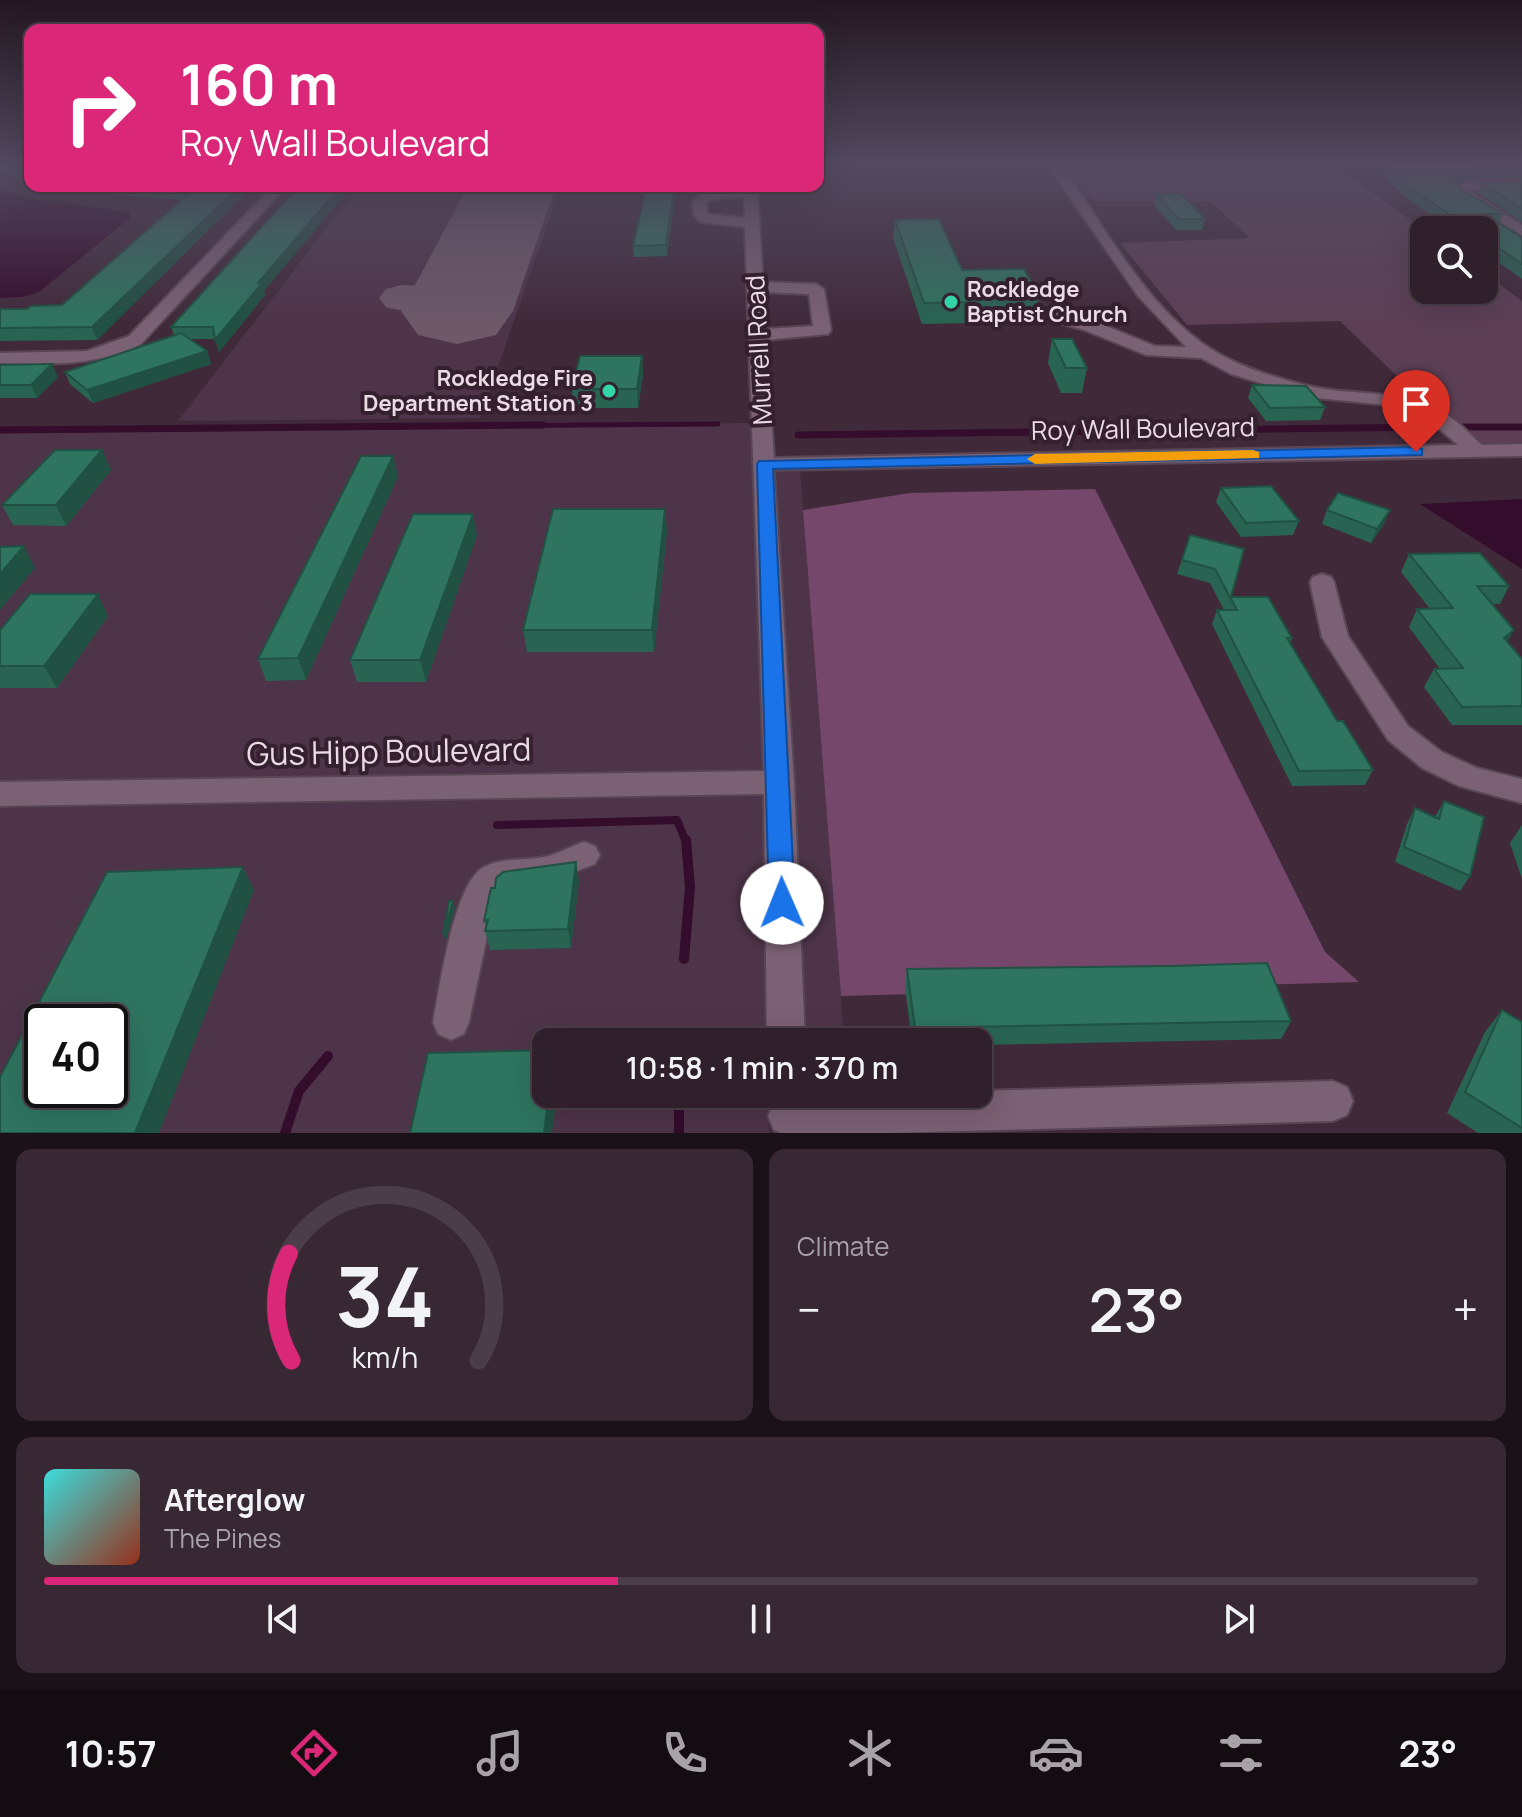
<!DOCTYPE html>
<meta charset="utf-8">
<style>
body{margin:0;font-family:Manrope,sans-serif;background:#382834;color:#f1f3f6;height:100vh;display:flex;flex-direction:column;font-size:30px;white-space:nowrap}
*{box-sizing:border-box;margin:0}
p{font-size:26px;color:#a8a3a9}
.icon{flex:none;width:44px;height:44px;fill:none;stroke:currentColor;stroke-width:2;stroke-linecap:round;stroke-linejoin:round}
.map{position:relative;height:1133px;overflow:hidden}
.details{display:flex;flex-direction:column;gap:16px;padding:16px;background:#1a1218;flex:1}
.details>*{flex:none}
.hud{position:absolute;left:24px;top:24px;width:800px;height:168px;border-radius:16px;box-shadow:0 8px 32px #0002,0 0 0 2px #4b3e48;background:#db2777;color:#fff;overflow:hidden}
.controls{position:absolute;left:1410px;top:216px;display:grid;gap:16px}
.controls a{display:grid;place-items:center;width:88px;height:88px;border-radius:16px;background:#30202c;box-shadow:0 8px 32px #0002,0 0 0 2px #4b3e48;font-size:40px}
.speed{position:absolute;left:24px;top:1004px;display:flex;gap:16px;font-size:40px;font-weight:700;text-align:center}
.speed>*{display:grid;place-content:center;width:104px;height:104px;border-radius:50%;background:#30202c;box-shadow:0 8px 32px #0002,0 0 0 2px #4b3e48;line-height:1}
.speed .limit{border:4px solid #111;border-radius:12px;background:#fff;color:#111}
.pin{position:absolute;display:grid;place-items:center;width:68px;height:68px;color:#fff;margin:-82px -34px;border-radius:50% 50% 50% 0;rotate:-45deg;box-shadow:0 0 8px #0007}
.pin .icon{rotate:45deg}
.me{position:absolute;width:88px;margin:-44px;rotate:359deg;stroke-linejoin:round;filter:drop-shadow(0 0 6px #0008)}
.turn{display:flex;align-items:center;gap:28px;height:168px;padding:0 24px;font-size:36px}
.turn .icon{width:104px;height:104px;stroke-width:2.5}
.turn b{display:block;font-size:56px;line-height:68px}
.big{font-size:60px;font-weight:600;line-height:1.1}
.details .widget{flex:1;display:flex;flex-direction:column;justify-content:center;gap:12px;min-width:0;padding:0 28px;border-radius:16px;background:#382834}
.details .dial{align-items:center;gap:0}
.dial svg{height:208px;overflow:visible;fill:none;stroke:#4b3e48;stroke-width:7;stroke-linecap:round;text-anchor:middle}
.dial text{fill:#f1f3f6;stroke:none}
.song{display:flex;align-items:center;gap:24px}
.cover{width:96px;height:96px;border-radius:12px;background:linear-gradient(135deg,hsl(180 70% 55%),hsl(10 70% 35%))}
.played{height:8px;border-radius:4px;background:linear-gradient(90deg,#db2777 40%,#4b3e48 40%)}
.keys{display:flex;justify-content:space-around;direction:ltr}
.heat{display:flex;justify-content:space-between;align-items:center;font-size:44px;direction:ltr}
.details .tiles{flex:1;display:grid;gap:16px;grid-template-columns:1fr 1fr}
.widget:last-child{grid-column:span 2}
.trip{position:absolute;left:532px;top:1028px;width:460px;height:80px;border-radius:16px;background:#30202c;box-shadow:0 8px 32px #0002,0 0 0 2px #4b3e48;font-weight:600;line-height:80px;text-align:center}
.dock{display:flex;height:128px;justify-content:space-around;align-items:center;background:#130d12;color:#a8a3a9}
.dock .icon{width:56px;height:56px}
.dock .selected{color:#db2777}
.dock b{font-size:36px;color:#f1f3f6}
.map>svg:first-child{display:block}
.built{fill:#4e3449;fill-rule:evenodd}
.green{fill:#5c3f55}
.forest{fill:#75476a}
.water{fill:#340c2c}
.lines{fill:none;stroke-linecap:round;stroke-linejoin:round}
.stream-far3{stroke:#340c2c;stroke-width:5}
.stream-far2{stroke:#340c2c;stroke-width:7}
.stream-far1{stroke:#340c2c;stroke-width:8}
.stream{stroke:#340c2c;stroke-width:10}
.taxiway{fill:#6d5968;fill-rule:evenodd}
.runway{fill:#6d5968;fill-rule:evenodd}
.minor-casing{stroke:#594654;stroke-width:4}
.minor{fill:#7a6173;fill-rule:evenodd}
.wall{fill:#286451}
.shaded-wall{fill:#205142}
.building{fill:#2e745e;stroke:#205142;stroke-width:2;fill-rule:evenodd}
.route{fill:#1a73e8;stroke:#114b97;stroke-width:2}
.slow{fill:#f59e0b}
.poi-dot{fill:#33d4a8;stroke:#352030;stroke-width:3}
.labels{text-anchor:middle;stroke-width:8;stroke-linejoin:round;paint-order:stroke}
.far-poi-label{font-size:22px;font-weight:bold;fill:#eadbe5;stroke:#352030;text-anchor:start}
.street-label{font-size:26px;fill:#eadbe5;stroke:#352030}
.near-street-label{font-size:32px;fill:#eadbe5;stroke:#352030}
</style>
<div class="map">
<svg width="1522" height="1133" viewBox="0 0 1522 1133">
<rect width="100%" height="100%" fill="#402a3a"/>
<!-- built -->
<g class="built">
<polygon points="359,186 561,186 480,418 178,421"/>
<polygon points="482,422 752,423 764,769 0,781 0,432"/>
<polygon points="800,470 841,996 844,1042 805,1042 795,795 776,471"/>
<path d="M764,796L767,1042H546V1094H767L769,1133H0V808ZM42,1022H110V1090H42Z"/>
</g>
<!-- green -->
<polygon class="green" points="1061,165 1334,165 1424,230 1424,290 1484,290 1484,273 1522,301 1522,444 1468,445 1340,321 1187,325 1120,243 1250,238 1210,201 1092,201"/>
<!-- forest -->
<polygon class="forest" points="1095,489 1325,952 1359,982 841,996 803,510 910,493"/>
<!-- water -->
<g class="water">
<polygon points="0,189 32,199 129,212 130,218 39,292 22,297 0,298"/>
<polygon points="1522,499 1522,569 1420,504"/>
</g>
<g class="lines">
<!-- stream-far3 -->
<g class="stream-far3">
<polyline points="303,427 718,424"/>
<polyline points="1398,427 1435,427"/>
<polyline points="1463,427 1522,427"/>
</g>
<!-- stream-far2 -->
<g class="stream-far2">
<polyline points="1463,427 1522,427"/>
<polyline points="0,430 543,425"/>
<polyline points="798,435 1435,427"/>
</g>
<!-- stream-far1 -->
<polyline class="stream-far1" points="497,825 677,820 686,842"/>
<!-- stream -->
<g class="stream">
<polyline points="684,959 690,887 686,840"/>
<polyline points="679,1094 679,1133"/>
<polyline points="285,1133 299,1091 328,1056"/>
</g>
<!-- taxiway -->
<path class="taxiway" d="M401,285L462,287L477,291L484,300L477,309C449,316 414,314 386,307L379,298L386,289Z"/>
<!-- runway -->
<polygon class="runway" points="468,186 556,186 513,311 496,335 457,344 418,335 401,311"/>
<defs>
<g id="minor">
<path d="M1043,165H1061C1105,227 1146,307 1211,349C1240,368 1280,379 1314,387C1357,396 1399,389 1439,410C1455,418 1469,433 1482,445L1522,444V456L774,470L794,782L805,1042H767L764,794L0,806V782L764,771L745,227L700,222L694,215L692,203L701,193L757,186L763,282L816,284L824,289L831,330L828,334L766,340L774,458L1458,445L1428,419L1397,406L1307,397L1231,374L1201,358L1146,355L1084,330L1045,319L1043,315L1051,310L1096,322L1155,346L1186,347L1138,296L1051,170ZM744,197L745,218L708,214L706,204L710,200ZM763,292L809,294L813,326L766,329Z"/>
<polygon points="1471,180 1522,180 1522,188 1468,190 1522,225 1522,235 1458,197 1453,188"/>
<path d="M273,186H287L141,344C97,367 49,364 0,363V353L87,351L129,336Z"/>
<polygon points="1322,574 1331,577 1334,582 1348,636 1408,726 1442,752 1477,768 1522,779 1522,803 1459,786 1422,768 1388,740 1322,637 1310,582 1313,577"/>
<path d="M584,842L595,846L600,855L595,864L547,883L506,888L495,899L469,1022L464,1034L451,1040L438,1034L433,1022C440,988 453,884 484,867C503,857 524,861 544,857C558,854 571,846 584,842Z"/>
<polygon points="1333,1081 1347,1087 1353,1101 1347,1115 1333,1121 889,1133 781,1133 774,1130 768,1116 774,1102 788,1096 978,1094 978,1091"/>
</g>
</defs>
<!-- minor casing -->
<use href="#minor" class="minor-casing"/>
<!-- minor -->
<use href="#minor" class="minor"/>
</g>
<!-- wall -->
<g class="wall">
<polygon points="0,165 30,165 30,179 0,173"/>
<polygon points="1385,165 1522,165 1522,178 1471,177 1457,184 1461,189 1503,214 1499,223 1522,238 1522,279 1484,252 1484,230 1452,230 1404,196 1383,176 1385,169"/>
<polygon points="1522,181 1522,222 1478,193 1482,183"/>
<polygon points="76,186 253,186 97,340 0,341 0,309 27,309 62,305 181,200 86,192 84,187"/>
<polygon points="1156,194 1205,219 1202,230 1176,230 1154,205"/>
<polygon points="675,195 667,256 634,257 633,246"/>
<polygon points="895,220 962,270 1039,295 1035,316 973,317 973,323 922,324 893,238"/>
<polygon points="264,291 265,295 219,352 215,339 190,339 207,351 211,364 93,403 70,384 65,372 174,335 171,327"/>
<polygon points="1052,339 1087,368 1082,393 1061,393 1048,363"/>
<polygon points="642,356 643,375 638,408 574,408 572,389"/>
<polygon points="0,365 58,377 37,398 0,398"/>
<polygon points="1252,385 1325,407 1320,420 1266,421 1248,398"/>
<polygon points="102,450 111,470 66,526 13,525 2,505"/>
<polygon points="398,476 306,680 266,681 258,659"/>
<polygon points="1221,488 1299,521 1293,535 1241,537 1216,502"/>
<polygon points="1327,510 1384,524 1371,543 1322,524"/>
<polygon points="667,530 654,652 527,652 523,630"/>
<polygon points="477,535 426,682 357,682 350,660"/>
<polygon points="1190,535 1244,549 1231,597 1292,638 1290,643 1337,721 1373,770 1365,785 1292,786 1212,624 1217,610 1224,610 1210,583 1177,574"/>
<polygon points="1409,554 1509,586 1500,604 1492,604 1508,642 1522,659 1522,725 1452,725 1424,687 1434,669 1440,669 1409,627 1417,609 1430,609 1401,572"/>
<polygon points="108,616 57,688 0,688 0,630"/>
<polygon points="1444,801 1470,876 1460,891 1395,862 1407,824 1415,808 1435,817"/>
<polygon points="1522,825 1522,879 1510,843"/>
<polygon points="579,881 571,948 490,950 485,931 486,928 484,921 495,888"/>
<polygon points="1172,966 1291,1021 1281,1039 978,1045 978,1042 912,1042 905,987 907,969"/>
<polygon points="1502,1010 1522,1022 1522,1133 1478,1133 1447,1113 1485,1032"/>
</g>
<!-- shaded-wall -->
<g class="shaded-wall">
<polygon points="1475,167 1471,177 1450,187 1454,177"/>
<polygon points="240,186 253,186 97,340 92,327"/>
<polygon points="341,186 352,186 264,291 265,295 219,352 215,340 258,283"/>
<polygon points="674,186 675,195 667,256 666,245"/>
<polygon points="207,351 211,364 93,403 87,390"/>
<polygon points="642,356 643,375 638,408 637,389"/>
<polygon points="52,364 58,377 37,398 31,385"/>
<polygon points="102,450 111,470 66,526 56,505"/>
<polygon points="393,456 398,476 306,680 298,658"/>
<polygon points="665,509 667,530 654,652 652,630"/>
<polygon points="1390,510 1384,524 1371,543 1377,529"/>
<polygon points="473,514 477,535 426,682 420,660"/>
<polygon points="24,546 35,568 0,610 0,574"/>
<polygon points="98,594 108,616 57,688 44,666"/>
<polygon points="1514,630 1504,648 1504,638"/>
<polygon points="576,862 579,881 571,948 568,929"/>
<polygon points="243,867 254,890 159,1133 135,1133"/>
<polygon points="453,901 455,908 446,941 443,934"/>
<polygon points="549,1094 557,1094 552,1133 544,1133"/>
</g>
<!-- building -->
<g class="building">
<polygon points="4,165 30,165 30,170"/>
<polygon points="1390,165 1522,165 1522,168 1475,167 1454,177 1461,189 1503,214 1485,214 1522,238 1522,264 1484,238 1484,230 1472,230 1408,186 1386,166"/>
<polygon points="1522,181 1522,209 1482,183"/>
<polygon points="133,186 240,186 92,327 0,328 0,309 27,309 31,306 62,305 192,191"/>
<polygon points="299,186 341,186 258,283 262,283 215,340 213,327 171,327"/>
<polygon points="647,186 674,186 666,245 633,246"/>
<polygon points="1156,194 1181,194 1205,219 1179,219"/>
<polygon points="939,219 962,270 1024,269 1039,295 972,296 975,302 924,303 895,220"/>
<polygon points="181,333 207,351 87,390 65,372"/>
<polygon points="1052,339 1072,339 1087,368 1066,368"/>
<polygon points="580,356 642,356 637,389 572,389"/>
<polygon points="52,364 31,385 0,385 0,365"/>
<polygon points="1252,385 1306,386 1325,407 1270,408"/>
<polygon points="55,450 102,450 56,505 2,505"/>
<polygon points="361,456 393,456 298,658 258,659"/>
<polygon points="1271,486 1299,521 1246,523 1221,488"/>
<polygon points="1338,493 1390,510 1377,529 1327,510"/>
<polygon points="553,509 665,509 652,630 523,630"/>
<polygon points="413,514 473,514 420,660 350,660"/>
<polygon points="1190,535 1244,549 1231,597 1268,597 1292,638 1287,638 1337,721 1343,721 1373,770 1299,771 1217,610 1237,610 1215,569 1182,560"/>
<polygon points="24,546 0,574 0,547"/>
<polygon points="1480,553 1509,586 1477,586 1514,630 1504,638 1522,659 1522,706 1462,707 1434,669 1463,668 1417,609 1453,608 1409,554"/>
<polygon points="30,594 98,594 44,666 0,666 0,630"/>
<polygon points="1444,801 1484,817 1470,876 1404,847 1415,808 1439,819"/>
<polygon points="576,862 568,929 485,931 488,920 484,921 491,888 495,888 496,878 503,872"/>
<path d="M243,867L135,1133H0V1077L107,872ZM42,1022H110V1090H42Z"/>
<polygon points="449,901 453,901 443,934"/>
<polygon points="1267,963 1291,1021 915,1028 907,969 1172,966"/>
<polygon points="1502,1010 1522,1022 1522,1128 1465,1092"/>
<polygon points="546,1050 546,1094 549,1094 544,1133 410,1133 428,1053"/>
</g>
<!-- sky -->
<linearGradient id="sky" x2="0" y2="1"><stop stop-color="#231720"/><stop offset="0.51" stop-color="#534a60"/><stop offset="1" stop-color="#534a60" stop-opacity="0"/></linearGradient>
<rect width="1522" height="324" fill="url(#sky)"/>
<!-- route -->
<polygon class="route" points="1416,447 1422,449 1422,455 773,469 795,903 791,910 782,914 773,910 769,903 757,464 759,461"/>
<!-- slow -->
<polygon class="slow" points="1253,450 1259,452 1259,458 1035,464 1027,459 1035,454"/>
<!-- markers -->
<g class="poi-dot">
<circle cx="951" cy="302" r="8"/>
<circle cx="609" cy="391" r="8"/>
</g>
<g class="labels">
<!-- far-poi labels -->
<g class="far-poi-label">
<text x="967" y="297">Rockledge<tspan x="967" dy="25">Baptist Church</tspan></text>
<text x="593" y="386" text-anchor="end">Rockledge Fire<tspan x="593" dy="25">Department Station 3</tspan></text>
</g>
<!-- street labels -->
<g class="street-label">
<text transform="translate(759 350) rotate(-93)" y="9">Murrell Road</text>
<text transform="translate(1143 429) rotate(-1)" y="9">Roy Wall Boulevard</text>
</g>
<!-- near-street labels -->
<g class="near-street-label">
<text transform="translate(389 752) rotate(-1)" y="11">Gus Hipp Boulevard</text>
</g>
</g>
</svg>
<div class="controls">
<a><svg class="icon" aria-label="search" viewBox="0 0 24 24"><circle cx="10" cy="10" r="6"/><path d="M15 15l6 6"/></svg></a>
</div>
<div class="speed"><div class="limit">40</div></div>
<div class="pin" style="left:1416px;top:452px;background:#d93025"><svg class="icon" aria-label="arrive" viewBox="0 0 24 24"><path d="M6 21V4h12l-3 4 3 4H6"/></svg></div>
<svg class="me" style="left:782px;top:903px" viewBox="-20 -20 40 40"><circle r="19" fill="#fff"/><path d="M0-13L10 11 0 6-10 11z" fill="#1a73e8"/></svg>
<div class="trip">10:58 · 1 min · 370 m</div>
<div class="hud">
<div class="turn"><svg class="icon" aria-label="right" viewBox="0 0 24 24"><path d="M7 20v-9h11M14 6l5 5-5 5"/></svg><div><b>160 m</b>Roy Wall Boulevard</div></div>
</div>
</div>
<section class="details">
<div class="tiles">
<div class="widget dial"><svg viewBox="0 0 100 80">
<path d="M14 69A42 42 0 1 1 86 69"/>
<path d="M14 69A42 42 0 0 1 13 28" stroke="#db2777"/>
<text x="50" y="56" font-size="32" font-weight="700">34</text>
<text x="50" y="72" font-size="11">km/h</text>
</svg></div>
<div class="widget"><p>Climate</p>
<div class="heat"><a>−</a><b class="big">23°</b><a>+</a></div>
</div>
<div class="widget">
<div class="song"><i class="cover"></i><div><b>Afterglow</b><p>The Pines</p></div></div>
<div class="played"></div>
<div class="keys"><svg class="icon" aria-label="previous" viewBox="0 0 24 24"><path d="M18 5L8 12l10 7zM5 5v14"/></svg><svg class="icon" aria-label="pause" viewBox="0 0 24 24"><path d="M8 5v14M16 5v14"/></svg><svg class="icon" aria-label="next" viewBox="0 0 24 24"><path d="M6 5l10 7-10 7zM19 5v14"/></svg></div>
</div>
</div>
</section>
<nav class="dock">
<b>10:57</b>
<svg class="icon selected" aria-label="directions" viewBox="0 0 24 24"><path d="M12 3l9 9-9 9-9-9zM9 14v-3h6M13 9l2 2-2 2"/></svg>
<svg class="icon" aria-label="music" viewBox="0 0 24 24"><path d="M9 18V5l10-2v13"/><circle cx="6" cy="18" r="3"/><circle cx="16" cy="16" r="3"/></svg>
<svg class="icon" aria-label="phone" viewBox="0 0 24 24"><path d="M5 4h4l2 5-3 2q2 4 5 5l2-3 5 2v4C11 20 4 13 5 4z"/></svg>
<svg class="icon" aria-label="climate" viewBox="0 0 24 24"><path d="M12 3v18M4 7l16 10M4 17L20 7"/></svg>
<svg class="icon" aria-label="car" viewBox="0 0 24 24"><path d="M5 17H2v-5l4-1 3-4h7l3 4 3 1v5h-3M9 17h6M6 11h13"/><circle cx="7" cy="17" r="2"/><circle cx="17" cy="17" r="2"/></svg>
<svg class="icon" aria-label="filters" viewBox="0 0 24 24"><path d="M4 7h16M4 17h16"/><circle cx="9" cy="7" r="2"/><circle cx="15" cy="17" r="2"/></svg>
<b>23°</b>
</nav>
